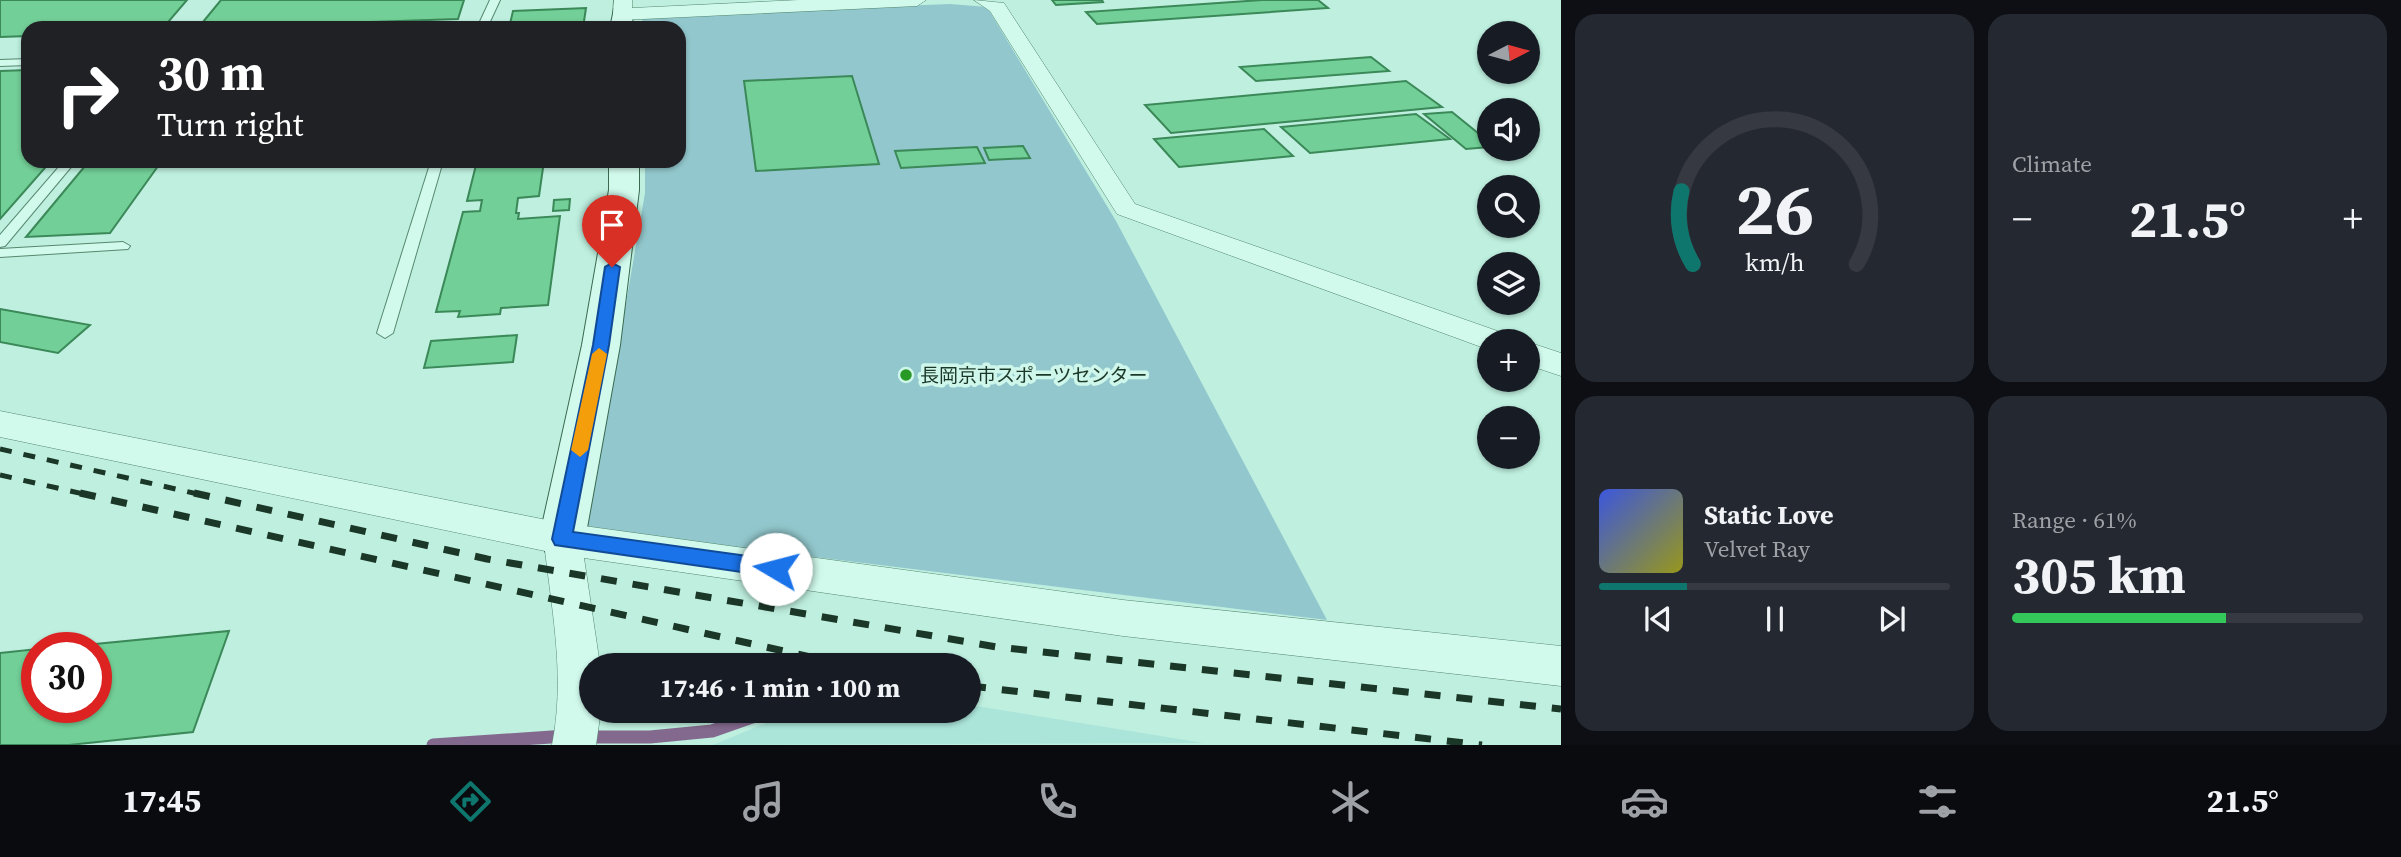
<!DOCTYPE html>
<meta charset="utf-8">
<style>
body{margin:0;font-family:"Source Serif 4","Noto Sans JP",serif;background:#242831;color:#f1f3f6;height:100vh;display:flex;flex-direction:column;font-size:26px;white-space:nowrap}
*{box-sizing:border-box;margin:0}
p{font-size:23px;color:#9ea1a6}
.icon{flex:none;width:38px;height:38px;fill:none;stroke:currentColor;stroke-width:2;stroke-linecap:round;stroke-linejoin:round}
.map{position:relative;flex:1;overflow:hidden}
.panel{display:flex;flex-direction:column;gap:14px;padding:14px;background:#0d0f14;width:840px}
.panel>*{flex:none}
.banner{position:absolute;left:21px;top:21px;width:665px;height:147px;border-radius:21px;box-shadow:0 2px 5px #0004;background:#202124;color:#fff;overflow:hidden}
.needle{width:46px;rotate:84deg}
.controls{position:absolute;left:1477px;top:21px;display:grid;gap:14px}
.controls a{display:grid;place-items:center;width:63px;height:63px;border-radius:50%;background:#171b24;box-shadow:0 2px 5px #0004;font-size:35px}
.speed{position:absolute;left:21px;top:632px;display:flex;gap:14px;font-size:35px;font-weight:700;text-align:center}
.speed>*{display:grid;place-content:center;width:91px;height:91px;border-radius:50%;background:#171b24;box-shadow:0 2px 5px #0004;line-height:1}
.speed .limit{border:10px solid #d22;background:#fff;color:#111}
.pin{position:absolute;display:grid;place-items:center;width:60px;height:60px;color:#fff;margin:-72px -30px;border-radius:50% 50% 50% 0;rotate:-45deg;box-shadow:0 0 7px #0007}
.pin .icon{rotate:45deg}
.me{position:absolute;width:77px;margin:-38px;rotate:278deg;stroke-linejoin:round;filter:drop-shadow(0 0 5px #0008)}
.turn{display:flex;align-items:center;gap:24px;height:147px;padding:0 21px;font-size:32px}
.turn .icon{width:91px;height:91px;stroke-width:2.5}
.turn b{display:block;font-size:49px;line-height:60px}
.big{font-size:52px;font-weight:700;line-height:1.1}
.panel .card{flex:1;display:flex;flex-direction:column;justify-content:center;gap:10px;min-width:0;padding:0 24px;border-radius:21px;background:#242831}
.panel .dial{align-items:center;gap:0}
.dial svg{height:182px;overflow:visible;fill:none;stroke:#363941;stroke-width:7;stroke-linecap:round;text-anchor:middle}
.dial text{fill:#f1f3f6;stroke:none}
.song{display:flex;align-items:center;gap:21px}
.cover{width:84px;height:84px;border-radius:10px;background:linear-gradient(135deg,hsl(230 70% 55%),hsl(60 70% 35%))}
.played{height:7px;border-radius:4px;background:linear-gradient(90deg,#0f766e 25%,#363941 25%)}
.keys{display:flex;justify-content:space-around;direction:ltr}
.heat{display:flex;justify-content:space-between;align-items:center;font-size:38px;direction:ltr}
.charge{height:10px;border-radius:5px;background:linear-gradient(90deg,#34c759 61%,#363941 0)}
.panel .tiles{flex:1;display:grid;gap:14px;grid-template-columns:repeat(2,1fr)}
.trip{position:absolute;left:579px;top:653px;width:402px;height:70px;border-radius:35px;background:#171b24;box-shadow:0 2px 5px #0004;font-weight:700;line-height:70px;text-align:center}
.tabs{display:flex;height:112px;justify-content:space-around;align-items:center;background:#090b0e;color:#9ea1a6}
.tabs .icon{width:49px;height:49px}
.tabs .active{color:#0f766e}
.tabs b{font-size:32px;color:#f1f3f6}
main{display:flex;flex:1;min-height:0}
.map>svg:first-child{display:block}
.farmland{fill:#abe5da}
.green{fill:#92c8cd}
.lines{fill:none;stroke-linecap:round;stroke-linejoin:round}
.stream{stroke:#84698e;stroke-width:13}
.building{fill:#72cf97;stroke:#3b8858;stroke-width:2}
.lane-casing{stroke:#56886f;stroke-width:2}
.street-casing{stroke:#56886f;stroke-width:1}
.secondary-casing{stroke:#3a6950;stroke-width:2}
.lane{fill:#d1faed;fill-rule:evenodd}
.street{fill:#d1faed;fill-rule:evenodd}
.secondary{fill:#d1faed;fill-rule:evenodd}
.rail-far1{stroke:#1b3728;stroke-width:5;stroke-dasharray:12 12;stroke-linecap:butt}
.rail{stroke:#1b3728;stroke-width:7;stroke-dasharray:16 16;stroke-linecap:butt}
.route{fill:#1a73e8;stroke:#114b97;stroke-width:2}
.slow{fill:#f59e0b}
.poi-dot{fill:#289924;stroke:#cef6ea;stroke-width:2.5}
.labels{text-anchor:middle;stroke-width:7;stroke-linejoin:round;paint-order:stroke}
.poi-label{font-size:19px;fill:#1b3728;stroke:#cef6ea;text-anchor:start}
</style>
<main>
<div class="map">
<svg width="1561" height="745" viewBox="0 0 1561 745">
<rect width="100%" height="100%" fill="#beefdf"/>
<!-- farmland -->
<polygon class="farmland" points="970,705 1204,743 713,745 795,711 970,710"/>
<!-- green -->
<polygon class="green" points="950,4 987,7 1116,221 1327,620 587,529 645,193 645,161 679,161 679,28 643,28 642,16"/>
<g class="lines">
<!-- stream -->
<g class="stream">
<polyline points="586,737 650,737 712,731 772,710"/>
<polyline points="433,745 566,736"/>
</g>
</g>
<!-- building -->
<g class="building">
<polygon points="0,0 187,0 163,28 28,28 28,36 0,37"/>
<polygon points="221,0 464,0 458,19 198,28"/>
<polygon points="1052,0 1102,0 1103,2 1056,5"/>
<polygon points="1262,0 1318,0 1328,8 1097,24 1086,12"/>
<polygon points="586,8 583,28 509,28 513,11"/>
<polygon points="1371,57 1389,71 1256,81 1240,67"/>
<polygon points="28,70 28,161 51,161 0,219 0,71"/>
<polygon points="852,76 879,164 756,171 744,81"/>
<polygon points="1406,81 1442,107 1171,133 1145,105"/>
<polygon points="1452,112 1489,142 1489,147 1466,149 1424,114"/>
<polygon points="1416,114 1450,139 1310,153 1281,127"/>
<polygon points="1264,129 1293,156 1179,167 1154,139"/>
<polygon points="1023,146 1030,158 989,160 984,148"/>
<polygon points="977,147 985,163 901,168 895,151"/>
<polygon points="477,161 544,161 539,196 518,198 516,213 519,213 518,219 560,216 548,305 501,308 500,314 458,317 460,311 436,312 463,212 480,211 482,200 467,201"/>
<polygon points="161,162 110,233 26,237 85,166"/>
<polygon points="570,199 569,210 553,211 554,200"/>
<polygon points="0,309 90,325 58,353 0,342"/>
<polygon points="517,335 513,362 424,368 431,341"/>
<polygon points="229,631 193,732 69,745 0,745 0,653 37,649 37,707 96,707 96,648 54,648"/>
</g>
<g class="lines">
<defs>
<g id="lane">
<polygon points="490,0 500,0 487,28 477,28"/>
<polygon points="28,59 28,65 0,66 0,60"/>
<polygon points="64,161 76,161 5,246 0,247 0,235"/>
<polygon points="431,161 443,161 393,333 385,338 377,333"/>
<polygon points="123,242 130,246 128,249 0,257 0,249"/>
</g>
<g id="street">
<polygon points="614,0 632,0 632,8 799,0 926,0 917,6 622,20 613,14"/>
<polygon points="974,0 1004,3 1135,204 1506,334 1510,341 1489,341 1489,350 1484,348 1117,214 990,11"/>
<polygon points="1528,342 1561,353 1561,376 1528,365"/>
<path d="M0,411L562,523L1123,600L1561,646V686L1123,636L584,558L600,665H592V710H601L596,745H552C565,680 553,617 545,551L0,437Z"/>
</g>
<g id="secondary">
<polygon points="622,7 630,9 634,28 610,28 614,9"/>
<polygon points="609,161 639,161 639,190 620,345 585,539 578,553 562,558 546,553 539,539 582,345 609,190"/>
</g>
</defs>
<!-- lane casing -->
<use href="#lane" class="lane-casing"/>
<!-- street casing -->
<use href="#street" class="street-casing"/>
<!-- secondary casing -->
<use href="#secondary" class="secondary-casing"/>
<!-- lane -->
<use href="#lane" class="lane"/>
<!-- street -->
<use href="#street" class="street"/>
<!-- secondary -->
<use href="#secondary" class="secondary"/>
<!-- rail-far1 -->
<g class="rail-far1">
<polyline points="0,449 202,495"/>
<polyline points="0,475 88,495"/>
</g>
<!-- rail -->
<g class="rail">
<polyline points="80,493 846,665"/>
<polyline points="194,493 487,559 997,647 1561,709"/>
<polyline points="970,686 1482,745"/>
</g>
</g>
<!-- route -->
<polygon class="route" points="612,263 620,267 609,345 573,532 776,560 782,563 785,569 782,575 776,577 555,545 552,539 593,345 605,267"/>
<!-- slow -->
<polygon class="slow" points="599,348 607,354 588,450 580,457 571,450 592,354"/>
<!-- markers -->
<circle class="poi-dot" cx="906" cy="375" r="7"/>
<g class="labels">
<!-- poi labels -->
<g class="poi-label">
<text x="920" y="382">長岡京市スポーツセンター</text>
</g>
</g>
</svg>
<div class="controls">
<a><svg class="needle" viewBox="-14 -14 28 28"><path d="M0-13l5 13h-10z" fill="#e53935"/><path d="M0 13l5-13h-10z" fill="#9ea1a6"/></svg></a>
<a><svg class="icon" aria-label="sound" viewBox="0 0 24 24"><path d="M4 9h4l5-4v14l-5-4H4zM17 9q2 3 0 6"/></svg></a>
<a><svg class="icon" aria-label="search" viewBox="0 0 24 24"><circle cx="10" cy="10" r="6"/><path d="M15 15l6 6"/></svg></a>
<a><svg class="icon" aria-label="layers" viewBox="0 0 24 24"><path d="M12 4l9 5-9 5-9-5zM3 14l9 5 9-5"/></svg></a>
<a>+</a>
<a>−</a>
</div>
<div class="speed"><div class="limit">30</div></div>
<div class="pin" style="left:612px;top:267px;background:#d93025"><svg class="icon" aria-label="arrive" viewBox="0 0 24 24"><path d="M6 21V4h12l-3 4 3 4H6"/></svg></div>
<svg class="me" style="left:776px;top:569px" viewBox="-20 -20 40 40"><circle r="19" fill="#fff"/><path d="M0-13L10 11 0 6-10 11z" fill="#1a73e8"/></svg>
<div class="trip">17:46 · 1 min · 100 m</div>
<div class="banner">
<div class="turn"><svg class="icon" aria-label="right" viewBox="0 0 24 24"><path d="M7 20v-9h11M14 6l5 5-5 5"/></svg><div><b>30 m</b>Turn right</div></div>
</div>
</div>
<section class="panel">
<div class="tiles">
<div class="card dial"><svg viewBox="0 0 100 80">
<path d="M14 69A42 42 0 1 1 86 69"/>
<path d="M14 69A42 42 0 0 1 9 37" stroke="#0f766e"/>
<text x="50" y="56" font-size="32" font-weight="700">26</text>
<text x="50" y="72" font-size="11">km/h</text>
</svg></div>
<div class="card"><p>Climate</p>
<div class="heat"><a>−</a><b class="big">21.5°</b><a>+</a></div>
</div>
<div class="card">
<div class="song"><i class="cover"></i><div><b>Static Love</b><p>Velvet Ray</p></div></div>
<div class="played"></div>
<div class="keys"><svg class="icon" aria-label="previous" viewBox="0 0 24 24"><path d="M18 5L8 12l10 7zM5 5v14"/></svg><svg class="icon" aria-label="pause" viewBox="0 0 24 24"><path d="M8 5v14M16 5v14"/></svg><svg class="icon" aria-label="next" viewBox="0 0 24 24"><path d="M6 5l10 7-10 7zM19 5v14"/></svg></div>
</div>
<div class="card"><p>Range · 61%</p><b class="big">305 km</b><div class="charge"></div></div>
</div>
</section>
</main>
<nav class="tabs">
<b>17:45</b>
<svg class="icon active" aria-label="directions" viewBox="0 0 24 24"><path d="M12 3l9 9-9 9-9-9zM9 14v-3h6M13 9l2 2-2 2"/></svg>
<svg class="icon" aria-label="music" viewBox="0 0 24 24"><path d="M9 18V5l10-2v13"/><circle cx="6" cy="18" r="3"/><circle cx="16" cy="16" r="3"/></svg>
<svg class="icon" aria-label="phone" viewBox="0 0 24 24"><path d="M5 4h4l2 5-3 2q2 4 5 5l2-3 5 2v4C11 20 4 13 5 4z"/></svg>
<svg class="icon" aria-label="climate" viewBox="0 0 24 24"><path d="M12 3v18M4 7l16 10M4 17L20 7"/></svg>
<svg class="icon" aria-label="car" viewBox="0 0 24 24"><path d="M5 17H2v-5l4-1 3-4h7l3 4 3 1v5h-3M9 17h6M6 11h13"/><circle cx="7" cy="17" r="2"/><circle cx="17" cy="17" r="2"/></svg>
<svg class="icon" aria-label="filters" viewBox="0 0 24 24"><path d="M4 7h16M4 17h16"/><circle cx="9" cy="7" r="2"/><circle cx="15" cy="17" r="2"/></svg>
<b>21.5°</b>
</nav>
